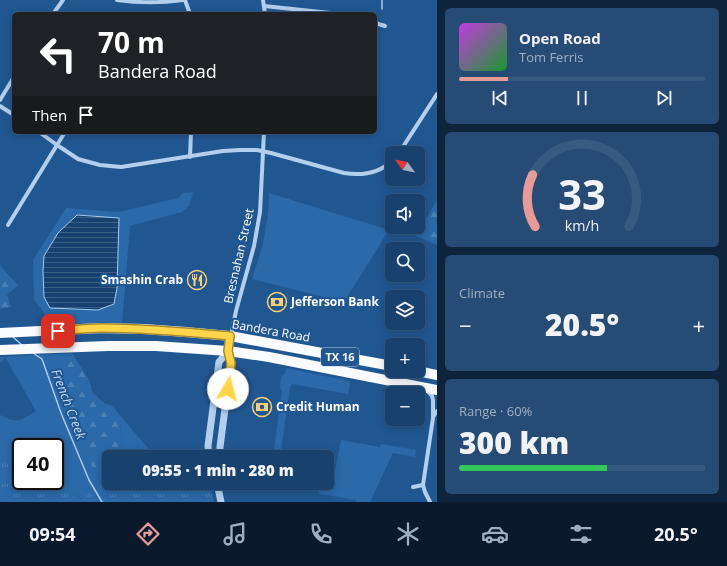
<!DOCTYPE html>
<meta charset="utf-8">
<style>
body{margin:0;font-family:"Open Sans",sans-serif;background:#264c75;color:#f1f3f6;height:100vh;display:flex;flex-direction:column;font-size:15px;white-space:nowrap}
*{box-sizing:border-box;margin:0}
p{font-size:13px;color:#9fafc2}
.icon{flex:none;width:22px;height:22px;fill:none;stroke:currentColor;stroke-width:2;stroke-linecap:round;stroke-linejoin:round}
.map{position:relative;flex:1;overflow:hidden}
.details{display:flex;flex-direction:column;gap:8px;padding:8px;background:#0e243c;width:290px}
.details>*{flex:none}
.guide{position:absolute;left:12px;top:12px;width:365px;height:122px;border-radius:6px;box-shadow:0 2px 10px #0003,0 0 0 1px #375a80;background:#202124;color:#fff;overflow:hidden}
.needle{width:26px;rotate:303deg}
.tools{position:absolute;left:385px;top:146px;display:grid;gap:8px}
.tools a{display:grid;place-items:center;width:40px;height:40px;border-radius:6px;background:#19416d;box-shadow:0 2px 10px #0003,0 0 0 1px #375a80;font-size:20px}
.speed{position:absolute;left:12px;top:438px;display:flex;gap:8px;font-size:20px;font-weight:700;text-align:center}
.speed>*{display:grid;place-content:center;width:52px;height:52px;border-radius:50%;background:#19416d;box-shadow:0 2px 10px #0003,0 0 0 1px #375a80;line-height:1}
.speed .limit{border:2px solid #111;border-radius:6px;background:#fff;color:#111}
.pin{position:absolute;display:grid;place-items:center;width:34px;height:34px;color:#fff;margin:-17px;border-radius:8px;box-shadow:0 2px 6px #0006}
.me{position:absolute;width:44px;margin:-22px;rotate:8deg;stroke-linejoin:round;filter:drop-shadow(0 0 3px #0008)}
.turn{display:flex;align-items:center;gap:14px;height:84px;padding:0 20px;font-size:18px}
.turn .icon{width:52px;height:52px;stroke-width:2.5}
.turn b{display:block;font-size:28px;line-height:34px}
.then{display:flex;align-items:center;height:38px;padding:0 20px;background:#0003;gap:8px;font-size:15px}
.big{font-size:30px;font-weight:800;line-height:1.1}
.details .widget{flex:1;display:flex;flex-direction:column;justify-content:center;gap:6px;min-width:0;padding:0 14px;border-radius:6px;background:#264c75}
.details .dial{align-items:center;gap:0}
.dial svg{height:104px;overflow:visible;fill:none;stroke:#375a80;stroke-width:7;stroke-linecap:round;text-anchor:middle}
.dial text{fill:#f1f3f6;stroke:none}
.song{display:flex;align-items:center;gap:12px}
.cover{width:48px;height:48px;border-radius:6px;background:linear-gradient(135deg,hsl(290 70% 55%),hsl(130 70% 35%))}
.played{height:4px;border-radius:2px;background:linear-gradient(90deg,#e69b98 20%,#375a80 20%)}
.keys{display:flex;justify-content:space-around;direction:ltr}
.heat{display:flex;justify-content:space-between;align-items:center;font-size:22px;direction:ltr}
.charge{height:6px;border-radius:3px;background:linear-gradient(90deg,#34c759 60%,#375a80 0)}
.trip{position:absolute;left:102px;top:450px;width:232px;height:40px;border-radius:6px;background:#19416d;box-shadow:0 2px 10px #0003,0 0 0 1px #375a80;font-weight:800;line-height:40px;text-align:center}
.dock{display:flex;height:64px;justify-content:space-around;align-items:center;background:#0a1a2c;color:#9fafc2}
.dock .icon{width:28px;height:28px}
.dock .current{color:#e69b98}
.dock b{font-size:18px;color:#f1f3f6}
main{display:flex;flex:1;min-height:0}
.map>svg:first-child{display:block}
.grass{fill:#2b69a9}
.forest{fill:url(#forest-firs)}
.park{fill:url(#park-tufts)}
.water{fill:url(#water-rules);stroke:#a6cbee}
.lines{fill:none;stroke-linecap:round;stroke-linejoin:round}
.stream{stroke:#a6cbee;stroke-width:1.5}
.minor{stroke:#b3cfed;stroke-width:4}
.tertiary{stroke:#b3cfed;stroke-width:7}
.primary{stroke:#f9fbff;stroke-width:10}
.route-casing{stroke:#a68a30;stroke-width:10}
.route{stroke:#ffd54a;stroke-width:7}
.labels{text-anchor:middle;stroke-width:4;stroke-linejoin:round;paint-order:stroke}
.shield{fill:#215791;stroke:#bccdde;stroke-width:1}
.shield-label{font-size:11px;font-weight:bold;fill:#fff}
.street-label{font-size:12px;fill:#fff;stroke:#215791}
.poi-label{font-size:12px;font-weight:bold;fill:#fff;stroke:#215791;text-anchor:start}
.water-label{font-size:13px;font-style:italic;fill:#bfd9f4;stroke:#215791}
</style>
<main>
<div class="map">
<svg width="437" height="502" viewBox="0 0 437 502">
<defs>
<pattern id="forest-firs" width="22" height="20" patternUnits="userSpaceOnUse"><rect width="22" height="20" fill="#2b69a9"/><path d="M5 1l3.5 6h-7zM16 11l3.5 6h-7z" fill="#4b80b6"/></pattern>
<pattern id="park-tufts" width="24" height="20" patternUnits="userSpaceOnUse"><rect width="24" height="20" fill="#2b69a9"/><path d="M3 7l-1-3M5 7V3M7 7l1-3M15 17l-1-3M17 17v-4M19 17l1-3" fill="none" stroke="#4b80b6"/></pattern>
<pattern id="water-rules" width="6" height="5" patternUnits="userSpaceOnUse"><rect width="6" height="5" fill="#174170"/><path d="M0 2.5h6" fill="none" stroke="#3a5e85"/></pattern>
</defs>
<rect width="100%" height="100%" fill="#215791"/>
<!-- grass -->
<g class="grass">
<polygon points="193,192 189,206 182,212 130,226 122,323 43,325 44,313 34,300 33,260 66,208 119,212 178,198 183,193"/>
<polygon points="269,193 389,230 344,302 252,279 263,244 268,213"/>
<path d="M72,353L58,366L97,475L108,502H88L50,481H55V447H21V481L50,502H0V415C18,424 20,421 36,411L5,357L0,364V357Z"/>
<polygon points="286,368 349,381 350,386 348,394 292,384 290,388 280,457 273,457 282,391 280,387 281,377 285,373"/>
<polygon points="92,392 104,403 112,406 148,448 159,455 204,450 205,457 124,457 122,448 120,421 94,398"/>
<path d="M341,440L380,447L381,444L416,450L415,457L393,453L370,502H356V500L320,494C314,483 301,484 291,483H327V480H332L333,471L335,470Z"/>
</g>
<!-- forest -->
<g class="forest">
<polygon points="437,200 437,245 416,236"/>
<polygon points="0,266 18,285 7,295 11,307 0,309"/>
<polygon points="72,353 89,380 94,398 120,421 122,448 124,457 109,457 109,483 108,502 97,475 77,438 58,389 58,366"/>
</g>
<!-- park -->
<g class="park">
<polygon points="0,447 21,461 21,481 53,481 81,499 109,480 109,483 210,483 214,502 0,502"/>
<polygon points="204,450 205,457 143,457 144,456"/>
</g>
<!-- water -->
<polygon class="water" points="77,215 119,218 117,288 114,304 98,310 50,308 44,297 43,271 44,256 58,233"/>
<g class="lines">
<!-- stream -->
<g class="stream">
<polyline points="382,9 382,0"/>
<polyline points="13,337 22,345"/>
<polyline points="33,353 42,359 61,413 89,480 102,502"/>
</g>
<!-- minor -->
<g class="minor">
<path d="M117,0C139,3 161,3 183,0"/>
<polyline points="185,0 190,14"/>
<polyline points="263,0 265,14"/>
<polyline points="264,6 340,14"/>
<polyline points="53,14 63,0"/>
<polyline points="375,23 385,26"/>
<polyline points="0,100 14,77"/>
<polyline points="0,106 14,115"/>
<path d="M39,132L57,145L78,159L100,165L121,167L223,151L240,150H257L271,153L344,173C362,176 378,174 392,161"/>
<polyline points="399,153 437,94"/>
<polyline points="190,157 191,132"/>
<polyline points="8,225 65,132"/>
<polyline points="228,351 236,311 254,246 260,212 264,132"/>
<polyline points="427,390 432,396 433,400 433,418 423,485 425,492 430,502"/>
<polyline points="433,417 437,411"/>
<polyline points="413,487 423,485"/>
</g>
<!-- tertiary -->
<g class="tertiary">
<polyline points="209,457 208,446 219,362 228,351 231,363 220,447 220,457"/>
<polyline points="217,483 221,502"/>
</g>
<!-- primary -->
<g class="primary">
<polyline points="0,333 101,328 144,329 186,332 230,336 392,366"/>
<polyline points="0,350 108,346 156,346 228,351 269,357 437,390"/>
<polyline points="418,371 437,375"/>
</g>
</g>
<g class="lines">
<defs>
<path id="route" d="M58,331C72,330 87,328 101,328C144,328 187,332 230,336L228,351L231,363L228,389"/>
</defs>
<!-- route casing -->
<use href="#route" class="route-casing"/>
<!-- route -->
<use href="#route" class="route"/>
</g>
<!-- icons -->
<defs>
<symbol id="restaurant-ring" viewBox="-11 -11 22 22"><circle r="9.5" fill="#215791" stroke="#f9cd74" stroke-width="1.5"/><path d="M-5-6h1v4h1v-4h1v4h1v-4h1v5L-1.5 .5V6h-2V.5L-5-1ZM5-6V6H3V1.5H1.5Q1.5-4 5-6Z" fill="#f9cd74"/></symbol>
<symbol id="bank-ring" viewBox="-11 -11 22 22"><circle r="9.5" fill="#215791" stroke="#f9cd74" stroke-width="1.5"/><path d="M-6-4H6V4H-6ZM0-2.3a2.3 2.3 0 1 0 0 4.6a2.3 2.3 0 1 0 0-4.6Z" fill="#f9cd74"/></symbol>
</defs>
<g fill-rule="evenodd">
<use href="#restaurant-ring" x="186" y="269" width="22" height="22"/>
<use href="#bank-ring" x="266" y="291" width="22" height="22"/>
<use href="#bank-ring" x="251" y="396" width="22" height="22"/>
</g>
<g class="labels">
<!-- shield labels -->
<rect class="shield" x="321" y="348" width="38" height="18" rx="3"/>
<g class="shield-label">
<text x="340" y="361">TX 16</text>
</g>
<!-- street labels -->
<g class="street-label">
<text transform="translate(239 256) rotate(-77)" y="4">Bresnahan Street</text>
<text transform="translate(271 331) rotate(10)" y="4">Bandera Road</text>
</g>
<!-- poi labels -->
<g class="poi-label">
<text x="183" y="284" text-anchor="end">Smashin Crab</text>
<text x="291" y="306">Jefferson Bank</text>
<text x="276" y="411">Credit Human</text>
</g>
<!-- water labels -->
<g class="water-label">
<text transform="translate(69 404) rotate(69)" y="5">French Creek</text>
</g>
</g>
</svg>
<div class="tools">
<a><svg class="needle" viewBox="-14 -14 28 28"><path d="M0-13l5 13h-10z" fill="#e53935"/><path d="M0 13l5-13h-10z" fill="#9fafc2"/></svg></a>
<a><svg class="icon" aria-label="sound" viewBox="0 0 24 24"><path d="M4 9h4l5-4v14l-5-4H4zM17 9q2 3 0 6"/></svg></a>
<a><svg class="icon" aria-label="search" viewBox="0 0 24 24"><circle cx="10" cy="10" r="6"/><path d="M15 15l6 6"/></svg></a>
<a><svg class="icon" aria-label="layers" viewBox="0 0 24 24"><path d="M12 4l9 5-9 5-9-5zM3 14l9 5 9-5"/></svg></a>
<a>+</a>
<a>−</a>
</div>
<div class="speed"><div class="limit">40</div></div>
<div class="pin" style="left:58px;top:331px;background:#d93025"><svg class="icon" aria-label="arrive" viewBox="0 0 24 24"><path d="M6 21V4h12l-3 4 3 4H6"/></svg></div>
<svg class="me" style="left:228px;top:389px" viewBox="-20 -20 40 40"><circle r="19" fill="#fff"/><path d="M0-13L10 11 0 6-10 11z" fill="#ffd54a"/></svg>
<div class="trip">09:55 · 1 min · 280 m</div>
<div class="guide">
<div class="turn"><svg class="icon" aria-label="left" viewBox="0 0 24 24"><path d="M17 20v-9H6M10 6l-5 5 5 5"/></svg><div><b>70 m</b>Bandera Road</div></div>
<div class="then">Then<svg class="icon" aria-label="arrive" viewBox="0 0 24 24"><path d="M6 21V4h12l-3 4 3 4H6"/></svg></div>
</div>
</div>
<section class="details">
<div class="widget">
<div class="song"><i class="cover"></i><div><b>Open Road</b><p>Tom Ferris</p></div></div>
<div class="played"></div>
<div class="keys"><svg class="icon" aria-label="previous" viewBox="0 0 24 24"><path d="M18 5L8 12l10 7zM5 5v14"/></svg><svg class="icon" aria-label="pause" viewBox="0 0 24 24"><path d="M8 5v14M16 5v14"/></svg><svg class="icon" aria-label="next" viewBox="0 0 24 24"><path d="M6 5l10 7-10 7zM19 5v14"/></svg></div>
</div>
<div class="widget dial"><svg viewBox="0 0 100 80">
<path d="M14 69A42 42 0 1 1 86 69"/>
<path d="M14 69A42 42 0 0 1 12 29" stroke="#e69b98"/>
<text x="50" y="56" font-size="32" font-weight="700">33</text>
<text x="50" y="72" font-size="11">km/h</text>
</svg></div>
<div class="widget"><p>Climate</p>
<div class="heat"><a>−</a><b class="big">20.5°</b><a>+</a></div>
</div>
<div class="widget"><p>Range · 60%</p><b class="big">300 km</b><div class="charge"></div></div>
</section>
</main>
<nav class="dock">
<b>09:54</b>
<svg class="icon current" aria-label="directions" viewBox="0 0 24 24"><path d="M12 3l9 9-9 9-9-9zM9 14v-3h6M13 9l2 2-2 2"/></svg>
<svg class="icon" aria-label="music" viewBox="0 0 24 24"><path d="M9 18V5l10-2v13"/><circle cx="6" cy="18" r="3"/><circle cx="16" cy="16" r="3"/></svg>
<svg class="icon" aria-label="phone" viewBox="0 0 24 24"><path d="M5 4h4l2 5-3 2q2 4 5 5l2-3 5 2v4C11 20 4 13 5 4z"/></svg>
<svg class="icon" aria-label="climate" viewBox="0 0 24 24"><path d="M12 3v18M4 7l16 10M4 17L20 7"/></svg>
<svg class="icon" aria-label="car" viewBox="0 0 24 24"><path d="M5 17H2v-5l4-1 3-4h7l3 4 3 1v5h-3M9 17h6M6 11h13"/><circle cx="7" cy="17" r="2"/><circle cx="17" cy="17" r="2"/></svg>
<svg class="icon" aria-label="filters" viewBox="0 0 24 24"><path d="M4 7h16M4 17h16"/><circle cx="9" cy="7" r="2"/><circle cx="15" cy="17" r="2"/></svg>
<b>20.5°</b>
</nav>
